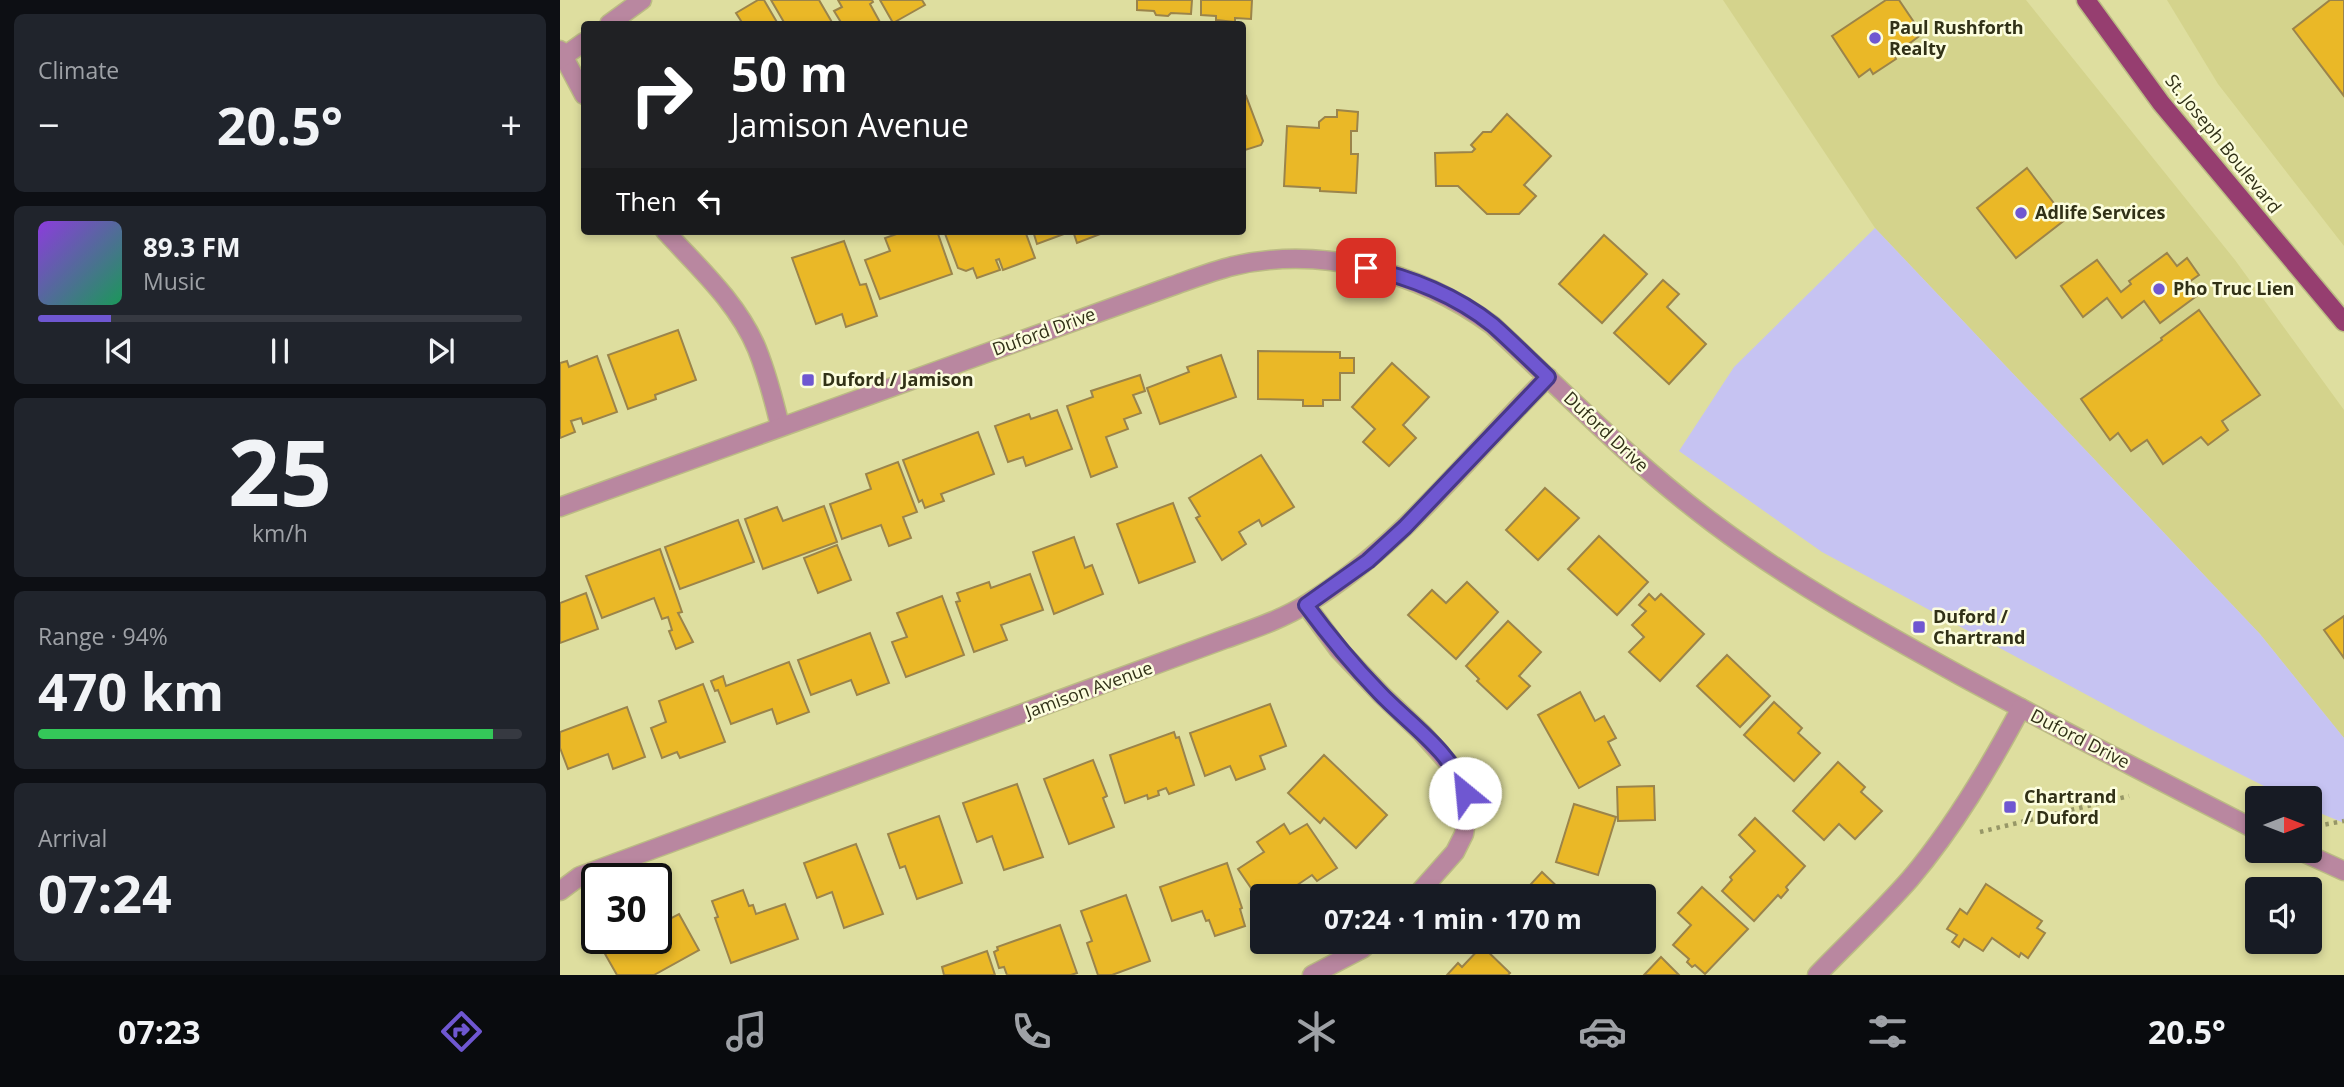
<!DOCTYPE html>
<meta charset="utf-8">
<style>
body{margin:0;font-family:"Open Sans",sans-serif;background:#20242c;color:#f1f3f6;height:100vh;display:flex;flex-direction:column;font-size:26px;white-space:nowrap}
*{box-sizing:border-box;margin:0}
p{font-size:23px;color:#9ea1a6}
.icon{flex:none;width:38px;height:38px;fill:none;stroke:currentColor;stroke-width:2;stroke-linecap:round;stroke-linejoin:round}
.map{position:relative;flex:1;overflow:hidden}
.details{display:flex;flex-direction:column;gap:14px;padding:14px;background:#0d0f14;width:560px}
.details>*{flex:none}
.hud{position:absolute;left:21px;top:21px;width:665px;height:214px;border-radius:7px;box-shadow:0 4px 10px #0003;background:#202124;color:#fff;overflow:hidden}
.needle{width:46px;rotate:90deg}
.tools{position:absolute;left:1685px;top:786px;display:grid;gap:14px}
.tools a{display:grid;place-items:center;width:77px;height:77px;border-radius:7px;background:#171b24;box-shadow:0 4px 10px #0003;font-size:35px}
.speed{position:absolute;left:21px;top:863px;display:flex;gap:14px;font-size:35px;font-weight:700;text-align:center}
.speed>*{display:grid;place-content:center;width:91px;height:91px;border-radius:50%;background:#171b24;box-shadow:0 4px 10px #0003;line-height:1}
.speed .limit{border:4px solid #111;border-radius:10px;background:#fff;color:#111}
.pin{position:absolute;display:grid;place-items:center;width:60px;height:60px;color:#fff;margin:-30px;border-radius:14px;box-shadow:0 4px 10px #0006}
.me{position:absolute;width:77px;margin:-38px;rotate:332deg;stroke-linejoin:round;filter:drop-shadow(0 0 5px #0008)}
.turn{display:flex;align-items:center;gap:24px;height:147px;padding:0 35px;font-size:32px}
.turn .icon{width:91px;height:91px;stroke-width:2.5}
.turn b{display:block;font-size:49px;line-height:60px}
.then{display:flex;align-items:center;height:66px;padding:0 35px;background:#0003;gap:14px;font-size:26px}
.big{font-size:52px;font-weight:700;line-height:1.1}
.details .tile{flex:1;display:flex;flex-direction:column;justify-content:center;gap:10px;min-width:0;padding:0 24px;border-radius:10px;background:#20242c}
.details .dial{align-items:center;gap:0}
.dial b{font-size:91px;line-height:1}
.song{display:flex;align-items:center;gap:21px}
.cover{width:84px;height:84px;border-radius:10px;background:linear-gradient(135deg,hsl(270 70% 55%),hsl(150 70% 35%))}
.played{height:7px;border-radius:4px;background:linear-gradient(90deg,#6f57d1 15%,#363941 15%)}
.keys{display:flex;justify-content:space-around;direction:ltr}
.heat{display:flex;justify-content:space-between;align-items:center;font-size:38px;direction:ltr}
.charge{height:10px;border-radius:5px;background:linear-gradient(90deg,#34c759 94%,#363941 0)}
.trip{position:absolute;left:690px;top:884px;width:406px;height:70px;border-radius:7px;background:#171b24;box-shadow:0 4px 10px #0003;font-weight:700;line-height:70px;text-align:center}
.tabs{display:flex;height:112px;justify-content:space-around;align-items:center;background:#090b0e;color:#9ea1a6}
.tabs .icon{width:49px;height:49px}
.tabs .selected{color:#6f57d1}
.tabs b{font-size:32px;color:#f1f3f6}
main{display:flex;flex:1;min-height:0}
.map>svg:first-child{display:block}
.built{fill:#d4d38c}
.green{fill:#c6c3f2}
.building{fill:#eab827;stroke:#9b844a;stroke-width:2}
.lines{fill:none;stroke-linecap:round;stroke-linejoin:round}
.minor-casing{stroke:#bbbb84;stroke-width:21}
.major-casing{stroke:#bbbb84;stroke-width:21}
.path{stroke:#979767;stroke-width:4.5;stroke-dasharray:3.5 5;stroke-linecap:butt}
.minor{stroke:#b987a0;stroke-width:18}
.major{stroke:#963e70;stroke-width:18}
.route-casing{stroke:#483988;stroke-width:18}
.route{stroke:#6f57d1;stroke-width:12}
.poi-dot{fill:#6f57d1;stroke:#fcfddd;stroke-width:2.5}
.labels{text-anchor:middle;stroke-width:5;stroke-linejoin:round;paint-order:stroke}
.poi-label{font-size:18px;font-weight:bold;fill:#313117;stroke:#fcfddd;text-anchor:start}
.street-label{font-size:18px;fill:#313117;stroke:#fcfddd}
</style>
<main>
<section class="details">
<div class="tile"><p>Climate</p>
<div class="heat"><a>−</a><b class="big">20.5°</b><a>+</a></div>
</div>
<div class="tile">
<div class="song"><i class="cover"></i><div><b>89.3 FM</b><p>Music</p></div></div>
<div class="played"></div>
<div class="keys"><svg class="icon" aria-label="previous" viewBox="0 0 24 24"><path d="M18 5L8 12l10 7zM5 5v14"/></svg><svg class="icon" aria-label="pause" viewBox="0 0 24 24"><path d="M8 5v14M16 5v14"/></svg><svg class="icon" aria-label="next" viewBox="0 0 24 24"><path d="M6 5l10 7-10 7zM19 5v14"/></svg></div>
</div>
<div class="tile dial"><b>25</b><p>km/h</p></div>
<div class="tile"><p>Range · 94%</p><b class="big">470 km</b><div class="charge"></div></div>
<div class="tile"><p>Arrival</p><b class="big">07:24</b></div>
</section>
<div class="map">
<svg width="1784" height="975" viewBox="0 0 1784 975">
<rect width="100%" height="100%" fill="#dede9f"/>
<!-- built -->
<g class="built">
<polygon points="1163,0 1466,0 1675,260 1784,410 1784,738 1700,634 1315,228"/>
<polygon points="1607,0 1784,0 1784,246 1658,84"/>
</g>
<!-- green -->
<polygon class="green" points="1315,228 1700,634 1784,738 1784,823 1750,809 1750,798 1728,798 1590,729 1262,552 1119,451 1174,367"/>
<!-- building -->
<g class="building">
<polygon points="198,0 204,0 218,24 183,24 176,13"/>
<polygon points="211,0 259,0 273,24 225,24"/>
<polygon points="278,0 312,0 313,2 310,4 321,24 282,24 274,11 282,7"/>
<polygon points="320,0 362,0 365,5 333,23"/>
<polygon points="577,0 632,0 631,14 611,13 608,16 596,15 594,11 577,10"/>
<polygon points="641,0 692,0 691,19 675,18 675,22 656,20 656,16 641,15"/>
<polygon points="1326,0 1339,0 1362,34 1334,55 1336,59 1313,74 1310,69 1299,77 1272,36"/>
<polygon points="1770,0 1784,0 1784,96 1733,29"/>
<polygon points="682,93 684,97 686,96 703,141 701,145 685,150 682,149"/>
<polygon points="777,110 798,112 797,131 791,131 791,154 798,154 796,193 760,191 760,188 724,186 727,126 759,128 759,122 765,117 777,117"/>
<polygon points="947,114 991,156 964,185 976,196 959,214 927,214 898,186 876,186 875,153 912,152 915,149 911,145 923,132 931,132"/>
<polygon points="1467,168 1506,219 1456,258 1417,208"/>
<polygon points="345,231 377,231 392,274 320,299 305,260 330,251 325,238"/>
<polygon points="384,231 465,231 475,258 443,270 439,259 436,260 440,270 417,278 413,268 406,271 398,268"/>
<polygon points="473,231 512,231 477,244"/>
<polygon points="513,231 548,231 517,243"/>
<polygon points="1044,235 1087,274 1042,323 999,284"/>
<polygon points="284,241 300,285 306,284 317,316 286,327 282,314 256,324 232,258"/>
<polygon points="1607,253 1617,266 1627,258 1639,275 1629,282 1638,295 1600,323 1584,301 1562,318 1547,298 1523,317 1501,286 1537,260 1561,292 1571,284 1569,281"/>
<polygon points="1103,280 1119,294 1107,307 1146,344 1109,384 1054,333"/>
<polygon points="1639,310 1700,395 1662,421 1668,430 1648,445 1641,437 1603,464 1587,440 1571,451 1558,433 1550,440 1521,399 1602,340 1601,338"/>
<polygon points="118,330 136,380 95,395 96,399 68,409 48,355"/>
<polygon points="698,351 780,352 780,358 794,358 794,373 780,373 780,400 763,400 763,406 743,406 743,400 698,399"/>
<polygon points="661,355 676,397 600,424 587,388 629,372 627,367"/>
<polygon points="37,356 57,412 23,424 21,418 11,421 15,432 0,438 0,363 7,361 9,367"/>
<polygon points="832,363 869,397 843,425 856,438 829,466 803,442 815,429 792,407"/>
<polygon points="580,375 585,391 573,395 581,413 564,419 568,429 546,437 557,467 531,477 507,406 533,397 531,391"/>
<polygon points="497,410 512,449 466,466 463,457 448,462 435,426 469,414 471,419"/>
<polygon points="418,432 434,474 381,494 384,501 365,508 362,500 359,502 343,460"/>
<polygon points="701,455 734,507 702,526 699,520 679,532 686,544 662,560 636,518 640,516 629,498"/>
<polygon points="338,462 357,512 343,517 351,538 329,546 321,525 282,539 270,504 311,489 306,474"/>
<polygon points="985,488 1019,518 978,560 946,530"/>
<polygon points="613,503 635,562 579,583 557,524"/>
<polygon points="264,506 277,542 203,569 185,519 217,507 223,521"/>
<polygon points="178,520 194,562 120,589 105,547"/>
<polygon points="1039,536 1088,582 1057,615 1008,569"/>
<polygon points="514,537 525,568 532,565 543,594 494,614 473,552"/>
<polygon points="277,545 291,580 258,593 244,558"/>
<polygon points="100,549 122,612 118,613 133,642 116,649 109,631 112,630 108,617 102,619 94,598 42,618 26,576"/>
<polygon points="470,574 483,610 441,625 447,640 414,652 396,602 400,601 397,593 429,582 431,588"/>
<polygon points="907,582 938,612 896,659 848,615 872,590 886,603"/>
<polygon points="26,593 38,629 0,643 0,603"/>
<polygon points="1089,594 1095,600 1101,594 1144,634 1100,681 1069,652 1084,637 1072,625 1086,611 1079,605"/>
<polygon points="382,596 404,655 346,677 332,642 347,637 337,613"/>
<polygon points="1784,616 1784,658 1764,630"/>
<polygon points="948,621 981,652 959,676 970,686 947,709 917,681 919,679 906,666"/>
<polygon points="310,633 329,683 297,695 291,680 251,695 238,660"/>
<polygon points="1167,655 1210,696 1180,727 1137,686"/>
<polygon points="229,662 249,712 217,724 212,709 171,724 158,690 155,691 151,681 163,676 166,686"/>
<polygon points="143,684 165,742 120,758 117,752 102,758 91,728 106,722 99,701"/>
<polygon points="1020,692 1035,721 1044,716 1056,738 1048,742 1060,765 1019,788 978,715"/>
<polygon points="1214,702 1242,728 1238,733 1260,753 1234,781 1184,735"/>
<polygon points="710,704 726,746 700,756 705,769 676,780 670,766 645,776 630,733"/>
<polygon points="67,707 85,757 53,769 48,754 8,769 0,748 0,732"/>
<polygon points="614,732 616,738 619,737 634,785 609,794 606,788 598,791 599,795 588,799 587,795 565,803 550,755"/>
<polygon points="764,755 827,815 796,848 764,818 760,823 728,793"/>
<polygon points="533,760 547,796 543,798 554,827 509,844 484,779"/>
<polygon points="1278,762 1305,787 1301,792 1322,811 1295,839 1279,824 1264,840 1233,811"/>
<polygon points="457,784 483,857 444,870 432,836 417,842 403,803"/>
<polygon points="1094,786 1095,820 1058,821 1057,787"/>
<polygon points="1014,804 1056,817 1038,875 996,862"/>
<polygon points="379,816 402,883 357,899 345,866 340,868 328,834"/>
<polygon points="1195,818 1245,866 1226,887 1228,890 1221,898 1218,895 1194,921 1162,891 1172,880 1170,877 1195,851 1179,835"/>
<polygon points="724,824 730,834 747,824 777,868 757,881 752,875 721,896 702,896 702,904 678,869 704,852 697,842"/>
<polygon points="296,844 323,914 284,928 272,892 257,898 244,863"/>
<polygon points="667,863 682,908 680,909 685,926 655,936 649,920 646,921 642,911 612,921 600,887"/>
<polygon points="982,872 1007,896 960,896"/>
<polygon points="1426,884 1482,921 1477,928 1485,933 1468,958 1461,953 1459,957 1432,938 1423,951 1404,939 1399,947 1392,942 1397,935 1387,929 1400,909 1407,914"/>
<polygon points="1142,887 1188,929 1145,974 1135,965 1132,967 1127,962 1129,959 1113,945 1131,925 1118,913"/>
<polygon points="183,890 189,906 193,905 196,914 225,904 238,939 171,963 155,918 158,917 152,901"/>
<polygon points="566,895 590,961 552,975 538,975 527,943 532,941 521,911"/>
<polygon points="119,914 139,950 94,975 57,975 45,954 74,938 96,938 96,926"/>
<polygon points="500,925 517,973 511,975 447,975 444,967 439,968 434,952 438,950 437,947"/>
<polygon points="922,946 950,973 948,975 887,975 898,963 902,967"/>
<polygon points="427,951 435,975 384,975 382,967"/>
<polygon points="1101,957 1119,975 1084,975"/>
</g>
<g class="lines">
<defs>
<g id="minor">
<polyline points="49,24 82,0"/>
<polyline points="0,50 24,95"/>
<polyline points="0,59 24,42"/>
<path d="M105,231C138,267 178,303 197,349C207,374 214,401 220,426"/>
<path d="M0,507L612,286C632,279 653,271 673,266C762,245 859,272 932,325C1004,392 1074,464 1153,523C1231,582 1316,629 1401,676C1499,729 1599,780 1698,831"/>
<polyline points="746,605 779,650 822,695 862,733 899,775 905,793 907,815 904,834 895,852 856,896"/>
<polyline points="1738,850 1784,871"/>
<path d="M0,891L20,876L665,639C693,629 723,619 748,603C843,545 910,454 988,377"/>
<polyline points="752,975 802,949 810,942"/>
<path d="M1257,975C1288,943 1321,912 1350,879C1394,827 1429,768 1461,708"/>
</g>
<polyline id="major" points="1526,0 1601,103 1784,322"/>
</defs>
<!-- minor casing -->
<use href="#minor" class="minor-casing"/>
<!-- major casing -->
<use href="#major" class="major-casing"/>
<!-- path -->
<g class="path">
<polyline points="1757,826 1784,821"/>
<polyline points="1420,832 1569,796"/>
</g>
<!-- minor -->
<use href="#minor" class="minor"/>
<!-- major -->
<use href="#major" class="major"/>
</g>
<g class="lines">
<defs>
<path id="route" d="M806,268C850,277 897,296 933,325C952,342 970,360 988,377L845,527L808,561L746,605C769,636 792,664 819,692C848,723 892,751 905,793"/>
</defs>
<!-- route casing -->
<use href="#route" class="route-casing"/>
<!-- route -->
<use href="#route" class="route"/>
</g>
<!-- markers -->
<g class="poi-dot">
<circle cx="1315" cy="38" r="7"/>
<circle cx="1461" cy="213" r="7"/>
<circle cx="1599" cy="289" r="7"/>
<rect x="241" y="373" width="14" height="14" rx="3.5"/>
<rect x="1352" y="620" width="14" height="14" rx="3.5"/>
<rect x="1443" y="800" width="14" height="14" rx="3.5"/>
</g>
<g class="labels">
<!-- poi labels -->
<g class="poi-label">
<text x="1329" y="34">Paul Rushforth<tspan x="1329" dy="21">Realty</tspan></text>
<text x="1475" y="219">Adlife Services</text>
<text x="1613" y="295">Pho Truc Lien</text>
<text x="262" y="386">Duford / Jamison</text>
<text x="1373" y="623">Duford /<tspan x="1373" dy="21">Chartrand</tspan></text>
<text x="1464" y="803">Chartrand<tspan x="1464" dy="21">/ Duford</tspan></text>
</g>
<!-- street labels -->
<g class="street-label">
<text transform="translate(1663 144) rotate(51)" y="6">St. Joseph Boulevard</text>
<text transform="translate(484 332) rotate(-20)" y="6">Duford Drive</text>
<text transform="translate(1046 432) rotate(43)" y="6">Duford Drive</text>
<text transform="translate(529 690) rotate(-20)" y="6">Jamison Avenue</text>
<text transform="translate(1520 739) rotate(27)" y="6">Duford Drive</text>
</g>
</g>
</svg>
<div class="tools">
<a><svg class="needle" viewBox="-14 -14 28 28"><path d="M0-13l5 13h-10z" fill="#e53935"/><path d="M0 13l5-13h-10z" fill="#9ea1a6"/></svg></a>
<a><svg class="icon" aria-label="sound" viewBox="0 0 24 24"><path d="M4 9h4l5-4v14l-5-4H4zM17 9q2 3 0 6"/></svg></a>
</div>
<div class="speed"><div class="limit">30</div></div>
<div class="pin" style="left:806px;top:268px;background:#d93025"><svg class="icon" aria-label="arrive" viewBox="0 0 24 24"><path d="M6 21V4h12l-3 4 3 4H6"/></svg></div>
<svg class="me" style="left:905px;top:793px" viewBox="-20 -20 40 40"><circle r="19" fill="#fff"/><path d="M0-13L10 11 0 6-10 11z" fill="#6f57d1"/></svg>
<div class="trip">07:24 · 1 min · 170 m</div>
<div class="hud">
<div class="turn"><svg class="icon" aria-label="right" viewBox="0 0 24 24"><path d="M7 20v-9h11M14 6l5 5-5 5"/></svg><div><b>50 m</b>Jamison Avenue</div></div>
<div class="then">Then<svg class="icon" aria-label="left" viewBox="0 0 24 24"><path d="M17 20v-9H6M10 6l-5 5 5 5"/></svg></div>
</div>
</div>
</main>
<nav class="tabs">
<b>07:23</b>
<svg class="icon selected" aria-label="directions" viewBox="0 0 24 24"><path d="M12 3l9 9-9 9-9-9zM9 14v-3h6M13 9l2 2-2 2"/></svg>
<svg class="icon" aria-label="music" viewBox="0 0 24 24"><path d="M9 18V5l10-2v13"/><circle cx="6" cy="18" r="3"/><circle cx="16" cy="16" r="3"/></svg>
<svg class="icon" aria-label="phone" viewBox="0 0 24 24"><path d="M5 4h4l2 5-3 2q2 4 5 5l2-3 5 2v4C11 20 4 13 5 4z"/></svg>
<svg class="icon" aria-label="climate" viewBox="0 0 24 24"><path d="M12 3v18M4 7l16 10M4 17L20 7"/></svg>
<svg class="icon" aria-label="car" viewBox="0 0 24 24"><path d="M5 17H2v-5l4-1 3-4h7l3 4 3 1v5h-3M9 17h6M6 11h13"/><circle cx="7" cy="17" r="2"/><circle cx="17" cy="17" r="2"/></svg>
<svg class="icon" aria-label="filters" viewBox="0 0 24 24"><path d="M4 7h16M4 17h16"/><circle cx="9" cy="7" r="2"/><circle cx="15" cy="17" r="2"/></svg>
<b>20.5°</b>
</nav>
